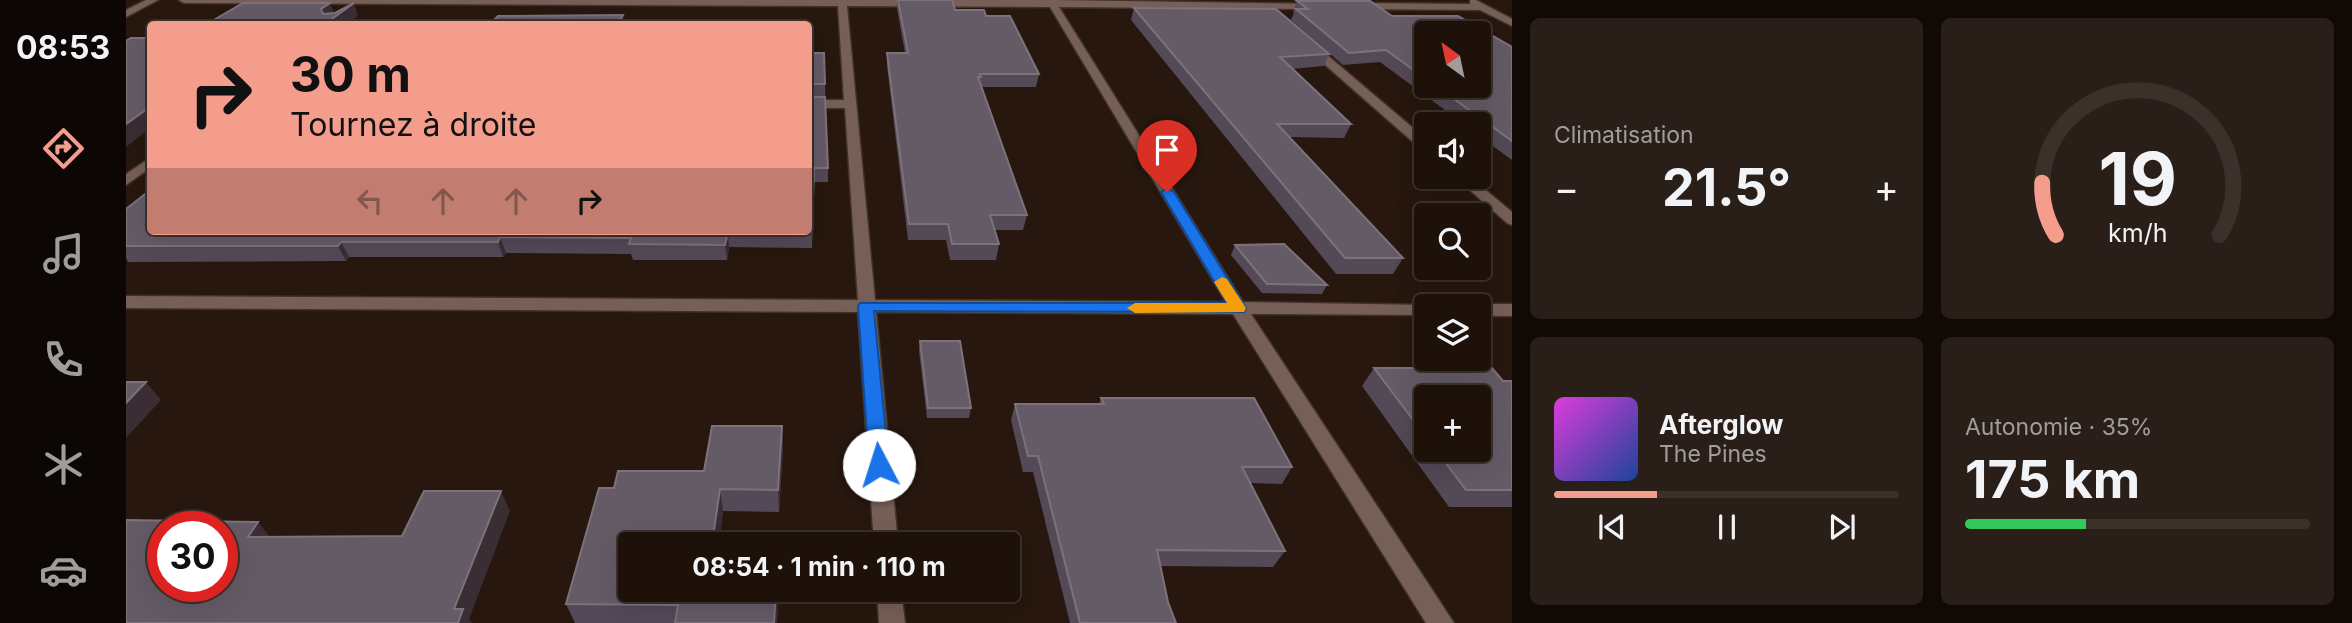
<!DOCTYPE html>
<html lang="fr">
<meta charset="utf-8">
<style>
body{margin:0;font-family:Inter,sans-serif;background:#2a1f18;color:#f1f3f6;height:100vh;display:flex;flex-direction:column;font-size:26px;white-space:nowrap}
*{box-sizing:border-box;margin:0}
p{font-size:23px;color:#a09d9c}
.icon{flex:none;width:38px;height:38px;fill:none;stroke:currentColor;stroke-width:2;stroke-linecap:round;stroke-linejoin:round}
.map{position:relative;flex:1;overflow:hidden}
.panel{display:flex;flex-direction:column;gap:18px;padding:18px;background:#100906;width:840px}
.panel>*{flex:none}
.guide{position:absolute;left:21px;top:21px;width:665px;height:214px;border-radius:7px;box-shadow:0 7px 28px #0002,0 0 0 2px #3b312b;background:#f49d8d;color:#111;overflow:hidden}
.needle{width:46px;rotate:327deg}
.buttons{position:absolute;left:1288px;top:21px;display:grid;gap:14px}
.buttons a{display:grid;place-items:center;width:77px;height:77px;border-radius:7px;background:#1d110a;box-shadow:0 7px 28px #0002,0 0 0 2px #3b312b;font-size:35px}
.speed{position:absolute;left:21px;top:511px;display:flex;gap:14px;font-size:35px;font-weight:700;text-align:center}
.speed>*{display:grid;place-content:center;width:91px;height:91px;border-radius:50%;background:#1d110a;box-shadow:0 7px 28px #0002,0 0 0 2px #3b312b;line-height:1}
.speed .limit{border:10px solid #d22;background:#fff;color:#111}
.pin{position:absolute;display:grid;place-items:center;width:60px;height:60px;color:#fff;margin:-72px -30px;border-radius:50% 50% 50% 0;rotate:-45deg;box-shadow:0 0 7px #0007}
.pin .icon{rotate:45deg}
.me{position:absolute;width:77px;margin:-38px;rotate:355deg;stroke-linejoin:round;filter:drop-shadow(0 0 5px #0008)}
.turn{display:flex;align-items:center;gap:24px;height:147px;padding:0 28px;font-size:32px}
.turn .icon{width:91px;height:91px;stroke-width:2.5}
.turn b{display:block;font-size:49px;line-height:60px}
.lanes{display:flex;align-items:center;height:66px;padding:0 28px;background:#0003;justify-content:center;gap:35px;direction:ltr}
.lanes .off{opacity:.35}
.big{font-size:52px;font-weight:700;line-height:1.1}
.panel .card{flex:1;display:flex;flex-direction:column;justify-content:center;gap:10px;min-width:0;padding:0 24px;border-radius:10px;background:#2a1f18}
.panel .dial{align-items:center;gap:0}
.dial svg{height:182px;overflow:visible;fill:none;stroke:#3b312b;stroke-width:7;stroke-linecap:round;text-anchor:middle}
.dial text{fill:#f1f3f6;stroke:none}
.song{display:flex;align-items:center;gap:21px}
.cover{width:84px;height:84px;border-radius:10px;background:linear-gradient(135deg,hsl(300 70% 55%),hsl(220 70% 35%))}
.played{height:7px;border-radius:4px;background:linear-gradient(90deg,#f49d8d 30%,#3b312b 30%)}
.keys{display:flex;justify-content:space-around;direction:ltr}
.heat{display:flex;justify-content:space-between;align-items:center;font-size:38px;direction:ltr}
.charge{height:10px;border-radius:5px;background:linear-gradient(90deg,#34c759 35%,#3b312b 0)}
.panel .tiles{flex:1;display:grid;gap:18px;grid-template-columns:repeat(2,1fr)}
.trip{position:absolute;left:492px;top:532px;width:402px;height:70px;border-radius:7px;background:#1d110a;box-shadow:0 7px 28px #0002,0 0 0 2px #3b312b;font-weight:700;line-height:70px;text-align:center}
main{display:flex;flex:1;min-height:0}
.tabs{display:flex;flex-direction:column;width:126px;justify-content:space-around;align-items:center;background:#0c0704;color:#a09d9c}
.tabs .icon{width:49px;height:49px}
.tabs .current{color:#f49d8d}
.tabs b{font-size:32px;color:#f1f3f6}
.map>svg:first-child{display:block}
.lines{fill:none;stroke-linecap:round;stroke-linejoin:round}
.minor-casing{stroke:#413128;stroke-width:3}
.minor{fill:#765f56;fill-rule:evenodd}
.wall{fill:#534957;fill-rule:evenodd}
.shaded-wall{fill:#3a2d33}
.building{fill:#655b67;stroke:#7d727b;stroke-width:2;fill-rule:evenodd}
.route{fill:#1a73e8;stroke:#114b97;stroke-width:2}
.slow{fill:#f59e0b}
</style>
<main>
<nav class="tabs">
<b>08:53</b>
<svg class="icon current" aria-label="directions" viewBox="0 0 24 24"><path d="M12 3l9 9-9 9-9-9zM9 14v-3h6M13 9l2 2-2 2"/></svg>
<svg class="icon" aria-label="music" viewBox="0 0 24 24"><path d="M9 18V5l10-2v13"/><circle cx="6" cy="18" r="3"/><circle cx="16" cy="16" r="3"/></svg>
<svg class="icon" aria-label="phone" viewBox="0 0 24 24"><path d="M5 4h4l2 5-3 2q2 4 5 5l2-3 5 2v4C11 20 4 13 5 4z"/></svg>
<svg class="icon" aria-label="climate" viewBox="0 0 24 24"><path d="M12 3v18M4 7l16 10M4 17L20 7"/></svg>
<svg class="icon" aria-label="car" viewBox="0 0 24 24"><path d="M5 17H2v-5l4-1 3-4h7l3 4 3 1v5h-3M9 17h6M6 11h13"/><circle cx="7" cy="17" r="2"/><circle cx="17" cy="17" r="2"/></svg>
</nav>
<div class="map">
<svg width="1386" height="623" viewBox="0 0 1386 623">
<rect width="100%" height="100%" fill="#27170e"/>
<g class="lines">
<defs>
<g id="minor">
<polygon points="20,0 32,0 0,17 0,10"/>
<path d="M53,0H929L1195,4V8L1192,9L933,7L1117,302L1306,305L1300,306V315L1125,314L1328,623H1300L1107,314L750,312L772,544H748L732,312L0,308V296L732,300L719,108H682V100H718L712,6L58,3ZM721,6L924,7L1100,302L749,300Z"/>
<polygon points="1344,0 1350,0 1386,19 1386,26 1354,10 1231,9 1226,6 1231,3 1344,4"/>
<polygon points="1180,44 1188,44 1300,139 1300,150 1295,149 1180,48"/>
<polygon points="24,158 24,168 0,185 0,174"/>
<polygon points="1329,177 1344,177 1386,212 1386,225 1381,223"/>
<polygon points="1353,304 1386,304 1386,316 1353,316 1353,306 1347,306"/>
<polygon points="751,590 775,590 779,623 753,623"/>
</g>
</defs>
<!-- minor casing -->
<use href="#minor" class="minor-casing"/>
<!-- minor -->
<use href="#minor" class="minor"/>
</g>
<!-- wall -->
<g class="wall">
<polygon points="771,0 826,0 829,10 860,16 913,74 910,87 856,87 901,215 897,230 869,230 873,244 870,260 824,260 820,240 782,240 761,66 761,53 779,53 771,9"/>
<path d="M1171,1L1266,16L1386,47V160L1353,136V124H1338L1254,62L1217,65L1165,20L1168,13L1167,12ZM1300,33L1353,86H1300Z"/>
<polygon points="1008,8 1203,54 1198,66 1166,69 1225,124 1218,138 1164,137 1277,258 1267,274 1210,274 1005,20"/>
<polygon points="682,53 699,84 702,168 702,182 688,182 686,248 603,247 601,260 507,260 505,254 380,253 377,257 223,257 220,261 2,262 0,258 0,209 682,231"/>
<polygon points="1109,245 1201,285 1196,294 1136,293 1105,255"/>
<polygon points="794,341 845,408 843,418 801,418 793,351"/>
<path d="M1248,368L1386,381V507H1323L1236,386ZM1300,397L1353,450H1300Z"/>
<polygon points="975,398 1166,467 1156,484 1125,483 1159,551 1147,567 1034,566 1042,602 1050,623 944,623 907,472 897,472 885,420 889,404 973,404"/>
<polygon points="656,426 657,449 653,512 597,511 593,544 504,544 504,590 651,590 652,602 651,623 449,623 440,604 488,488 578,471"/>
</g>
<!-- shaded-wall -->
<g class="shaded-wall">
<polygon points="204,3 209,15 228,3 232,16 221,24 199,24 195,9"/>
<polygon points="497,15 499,24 492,24"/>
<polygon points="24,107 24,128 0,147 0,124"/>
<polygon points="602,232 603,247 601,260 599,245"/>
<polygon points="374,237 380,253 377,257 372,242"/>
<polygon points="215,242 223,257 220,261 212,246"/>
<polygon points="20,382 35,400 0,438 0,403"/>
<polygon points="656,426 657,449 653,512 652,490"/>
<polygon points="594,489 597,511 593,544 586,544"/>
<polygon points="375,491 384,511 343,619 346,623 332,623 328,609"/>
<polygon points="132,522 148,542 122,537"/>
<polygon points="650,590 651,590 652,602 651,623 648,623"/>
</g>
<!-- building -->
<g class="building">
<polygon points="772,0 826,0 829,10 858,10 860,16 884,16 913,74 854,74 855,77 852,77 901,215 864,215 873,244 826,244 822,224 783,224 761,53 782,53"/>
<polygon points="1171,1 1244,1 1266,16 1332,16 1386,47 1386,141 1310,86 1353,86 1353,33 1300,33 1300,79 1260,50 1223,53 1170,9 1182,9"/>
<polygon points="117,3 204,3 195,9 197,14 209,13 228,3 199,24 81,24"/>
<polygon points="1008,8 1150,9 1203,54 1154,57 1225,124 1151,124 1277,258 1219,258"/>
<polygon points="497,15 492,24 364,24 372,16"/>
<polygon points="5,38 24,38 24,107 0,124 0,41"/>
<polygon points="682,53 698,53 699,84 682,84"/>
<polygon points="682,97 699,97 702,168 688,168 686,232 602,232 599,245 503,244 505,238 374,237 372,242 215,242 212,246 0,246 0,209 24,190 24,231 682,231"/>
<polygon points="1158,244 1201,285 1141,284 1109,245"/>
<polygon points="794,341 834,341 845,408 802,408"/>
<polygon points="1248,368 1366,368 1377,381 1386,381 1386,490 1340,490 1310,450 1353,450 1353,397 1300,397 1300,437"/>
<polygon points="0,382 20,382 0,403"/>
<polygon points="975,398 1128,398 1166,467 1116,467 1159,551 1031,550 1042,602 1050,623 954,623 912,456 902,456 889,404 978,404"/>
<polygon points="586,426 656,426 652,490 594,489 586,544 504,544 504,590 650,590 648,623 549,623 552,605 440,604 473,488 488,488 492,471 578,471"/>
<path d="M298,491H375L328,609H337L332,623H0V520L132,522L122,537L276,536ZM37,527H96V586H37Z"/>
</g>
<!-- route -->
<polygon class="route" points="1041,188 1048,192 1120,308 1118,312 748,311 763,465 760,471 753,473 746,471 743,465 732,306 734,303 1101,303 1035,192"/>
<!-- slow -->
<polygon class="slow" points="1096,277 1101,279 1120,308 1118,312 1009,313 1001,308 1009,303 1101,303 1088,282"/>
</svg>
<div class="buttons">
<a><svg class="needle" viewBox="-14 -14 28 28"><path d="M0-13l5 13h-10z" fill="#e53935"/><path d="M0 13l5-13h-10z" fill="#a09d9c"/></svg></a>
<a><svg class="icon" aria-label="sound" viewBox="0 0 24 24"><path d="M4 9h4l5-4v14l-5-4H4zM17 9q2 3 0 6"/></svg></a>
<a><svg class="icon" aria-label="search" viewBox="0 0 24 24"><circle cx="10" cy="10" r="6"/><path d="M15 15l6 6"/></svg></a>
<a><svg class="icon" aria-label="layers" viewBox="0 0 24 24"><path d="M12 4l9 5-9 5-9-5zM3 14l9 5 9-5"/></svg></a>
<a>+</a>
</div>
<div class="speed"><div class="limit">30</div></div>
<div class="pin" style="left:1041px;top:192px;background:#d93025"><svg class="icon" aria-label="arrive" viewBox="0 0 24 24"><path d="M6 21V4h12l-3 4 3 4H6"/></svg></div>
<svg class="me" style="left:753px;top:465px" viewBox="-20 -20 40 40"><circle r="19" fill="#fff"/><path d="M0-13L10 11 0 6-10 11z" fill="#1a73e8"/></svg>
<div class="trip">08:54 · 1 min · 110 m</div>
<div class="guide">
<div class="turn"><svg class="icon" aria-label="right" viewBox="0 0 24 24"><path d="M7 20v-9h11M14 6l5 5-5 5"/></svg><div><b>30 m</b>Tournez à droite</div></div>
<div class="lanes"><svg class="icon off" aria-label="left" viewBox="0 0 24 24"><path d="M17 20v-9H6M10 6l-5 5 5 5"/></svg><svg class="icon off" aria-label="ahead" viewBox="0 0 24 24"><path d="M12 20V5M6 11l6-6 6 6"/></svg><svg class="icon off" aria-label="ahead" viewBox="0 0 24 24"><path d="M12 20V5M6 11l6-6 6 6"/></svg><svg class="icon" aria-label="right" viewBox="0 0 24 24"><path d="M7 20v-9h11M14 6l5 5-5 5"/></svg></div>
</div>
</div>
<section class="panel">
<div class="tiles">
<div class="card"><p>Climatisation</p>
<div class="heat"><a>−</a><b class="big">21.5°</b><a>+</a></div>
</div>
<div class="card dial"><svg viewBox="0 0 100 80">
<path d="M14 69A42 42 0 1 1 86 69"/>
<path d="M14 69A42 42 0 0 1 8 46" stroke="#f49d8d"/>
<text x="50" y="56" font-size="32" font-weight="700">19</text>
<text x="50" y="72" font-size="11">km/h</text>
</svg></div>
<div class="card">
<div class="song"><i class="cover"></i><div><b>Afterglow</b><p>The Pines</p></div></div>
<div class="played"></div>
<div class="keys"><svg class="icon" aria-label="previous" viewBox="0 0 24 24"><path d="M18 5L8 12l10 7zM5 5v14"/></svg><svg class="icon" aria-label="pause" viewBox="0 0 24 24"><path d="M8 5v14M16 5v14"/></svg><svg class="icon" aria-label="next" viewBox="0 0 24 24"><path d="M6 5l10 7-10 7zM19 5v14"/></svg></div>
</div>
<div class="card"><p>Autonomie · 35%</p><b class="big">175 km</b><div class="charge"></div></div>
</div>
</section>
</main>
